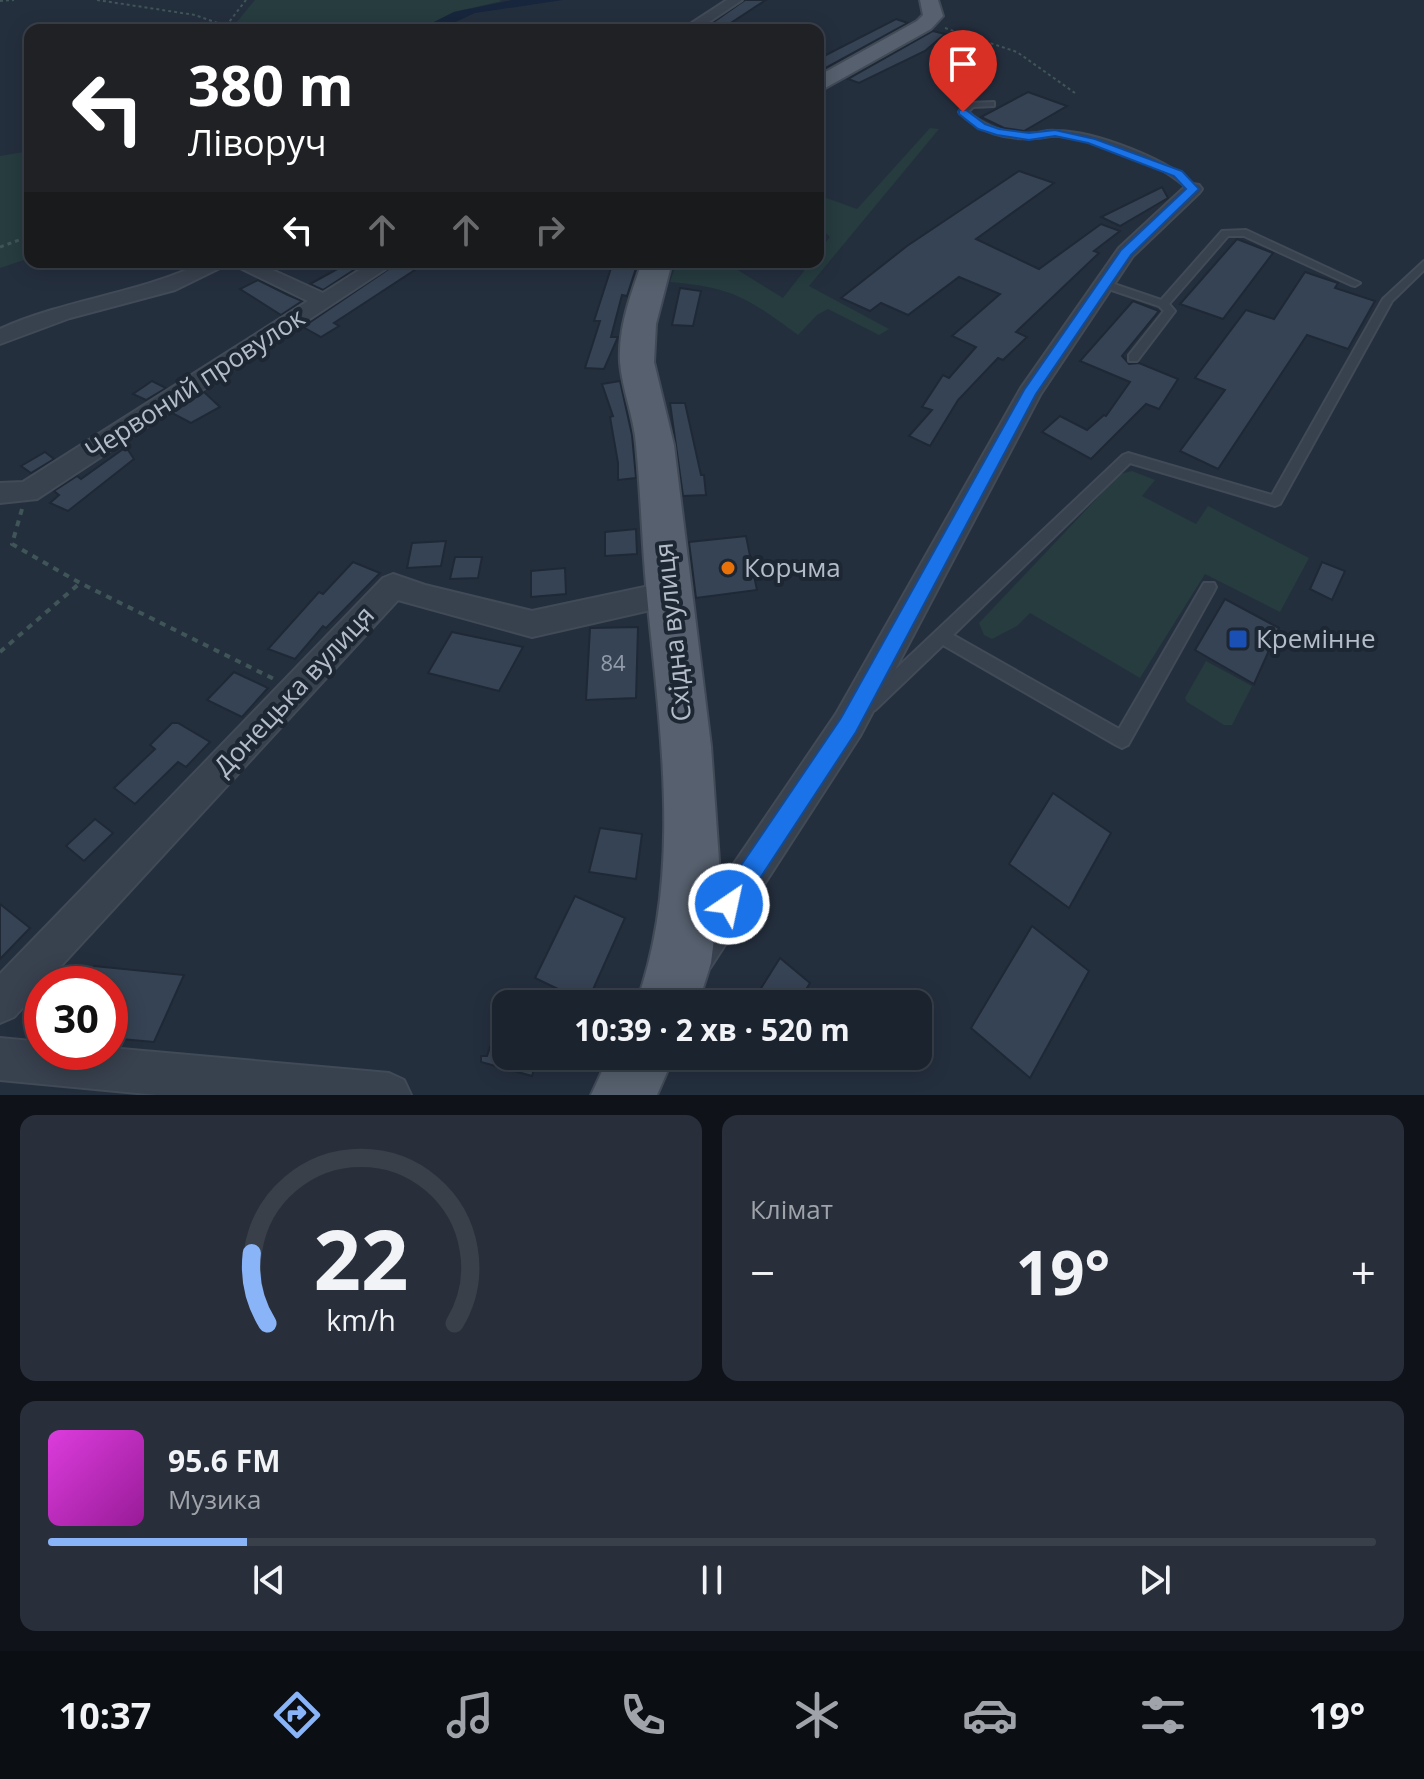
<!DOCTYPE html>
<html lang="uk">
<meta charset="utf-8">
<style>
body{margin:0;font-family:"Open Sans",sans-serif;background:#282f3a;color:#f1f3f6;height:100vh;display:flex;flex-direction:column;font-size:30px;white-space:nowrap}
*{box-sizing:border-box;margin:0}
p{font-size:26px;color:#a0a4aa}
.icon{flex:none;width:44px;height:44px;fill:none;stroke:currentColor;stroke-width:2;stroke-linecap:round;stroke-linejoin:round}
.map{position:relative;height:1095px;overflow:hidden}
.details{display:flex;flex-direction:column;gap:20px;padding:20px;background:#0f1319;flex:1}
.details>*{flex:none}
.top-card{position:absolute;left:24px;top:24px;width:800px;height:244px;border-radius:16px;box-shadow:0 4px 20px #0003,0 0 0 2px #39404a;background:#202124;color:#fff;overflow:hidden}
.speed{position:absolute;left:24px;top:966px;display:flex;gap:16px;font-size:40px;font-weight:700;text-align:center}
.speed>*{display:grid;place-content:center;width:104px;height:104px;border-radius:50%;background:#1b232e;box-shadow:0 4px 20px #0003,0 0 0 2px #39404a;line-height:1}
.speed .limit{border:12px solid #d22;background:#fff;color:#111}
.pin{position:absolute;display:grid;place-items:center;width:68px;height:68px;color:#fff;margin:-82px -34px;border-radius:50% 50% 50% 0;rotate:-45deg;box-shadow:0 0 8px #0007}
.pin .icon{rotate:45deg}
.me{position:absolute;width:88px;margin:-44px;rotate:34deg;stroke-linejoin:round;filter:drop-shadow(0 0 6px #0008)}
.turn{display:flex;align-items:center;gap:28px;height:168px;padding:0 32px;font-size:36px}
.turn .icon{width:104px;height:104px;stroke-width:2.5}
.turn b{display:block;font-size:56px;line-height:68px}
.lanes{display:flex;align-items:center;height:76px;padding:0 32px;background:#0003;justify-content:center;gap:40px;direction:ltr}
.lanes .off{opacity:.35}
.big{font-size:60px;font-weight:700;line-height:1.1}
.details .card{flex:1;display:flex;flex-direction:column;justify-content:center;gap:12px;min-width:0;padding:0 28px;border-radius:16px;background:#282f3a}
.details .dial{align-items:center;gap:0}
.dial svg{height:208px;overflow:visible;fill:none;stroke:#39404a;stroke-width:7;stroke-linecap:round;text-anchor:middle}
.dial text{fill:#f1f3f6;stroke:none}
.song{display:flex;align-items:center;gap:24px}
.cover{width:96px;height:96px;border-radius:12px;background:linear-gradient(135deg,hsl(300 70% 55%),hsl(300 70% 35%))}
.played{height:8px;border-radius:4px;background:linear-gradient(90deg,#8ab4f8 15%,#39404a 15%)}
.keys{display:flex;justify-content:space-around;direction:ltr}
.heat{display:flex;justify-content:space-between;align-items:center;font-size:44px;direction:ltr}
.details .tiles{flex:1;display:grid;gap:20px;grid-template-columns:1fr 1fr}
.card:last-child{grid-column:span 2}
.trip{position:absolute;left:492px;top:990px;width:440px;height:80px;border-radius:16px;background:#1b232e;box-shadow:0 4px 20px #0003,0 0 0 2px #39404a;font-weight:700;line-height:80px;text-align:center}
.dock{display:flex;height:128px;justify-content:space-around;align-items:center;background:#0b0e12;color:#a0a4aa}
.dock .icon{width:56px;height:56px}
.dock .on{color:#8ab4f8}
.dock b{font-size:36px;color:#f1f3f6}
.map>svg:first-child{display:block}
.green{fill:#263c3f}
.water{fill:#17263c}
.building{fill:#364354;stroke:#1f2835;stroke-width:2}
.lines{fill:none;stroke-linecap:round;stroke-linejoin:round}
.lane-casing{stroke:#414a57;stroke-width:4}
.street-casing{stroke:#414a57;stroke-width:4}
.primary-casing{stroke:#414a57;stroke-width:4}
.path-far2{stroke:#3f5557;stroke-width:2;stroke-dasharray:3 3;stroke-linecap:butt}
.path-far1{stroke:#3f5557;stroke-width:3;stroke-dasharray:4 4;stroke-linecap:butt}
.path{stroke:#3f5557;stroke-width:4;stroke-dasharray:6 6;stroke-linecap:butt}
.lane{fill:#38414e;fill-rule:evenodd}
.street{fill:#38414e;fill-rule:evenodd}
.primary{fill:#56606e;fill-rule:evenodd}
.route{fill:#1a73e8;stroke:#114b97;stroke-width:2}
.food-dot{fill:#e8710a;stroke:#1d2633;stroke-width:3}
.transit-dot{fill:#1a4fb4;stroke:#1d2633;stroke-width:3}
.labels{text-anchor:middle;stroke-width:8;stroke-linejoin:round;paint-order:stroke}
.number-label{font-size:22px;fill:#929caa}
.street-label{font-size:26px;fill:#b4bcc9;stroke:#1d2633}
.poi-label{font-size:26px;fill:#b4bcc9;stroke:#1d2633;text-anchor:start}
</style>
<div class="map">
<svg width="1424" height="1095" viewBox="0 0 1424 1095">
<rect width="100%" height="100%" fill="#242f3e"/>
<!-- green -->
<g class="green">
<polygon points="255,0 499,0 502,1 454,12 418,30 238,30 236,23"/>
<path d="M930,128L939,129L809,286L889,329L879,335L828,309L817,315L798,335C747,298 735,288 670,282L677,262H725L783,298L811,262H818V252L830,237L818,226V199L821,196L857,209Z"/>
<polygon points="30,151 30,258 0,268 0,156"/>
<polygon points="1132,471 1155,480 1142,496 1196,524 1208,506 1309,558 1280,612 1205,574 1140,678 1030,613 1017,626 992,639 984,635 979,623 1120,474"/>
<polygon points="1206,661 1252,686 1232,725 1224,725 1187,702 1185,698"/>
</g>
<!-- water -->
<polygon class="water" points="512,0 563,0 475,13 438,30 418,30 454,12"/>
<!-- building -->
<g class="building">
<polygon points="745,0 766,0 720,30 705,28"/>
<polygon points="896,19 908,23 822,70 818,69 818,59"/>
<polygon points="933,31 945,34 925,51 859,83 848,79"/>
<polygon points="1028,92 1067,106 1024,131 1004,128 981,117"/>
<polygon points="1019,171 1054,183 976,239 1039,269 1101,224 1120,231 1094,251 1099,253 1016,332 1027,337 1003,360 998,358 958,400 930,446 909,436 932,410 922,407 943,375 949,378 976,347 952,336 1000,294 959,277 908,315 881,303 870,311 841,298 907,246"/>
<polygon points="1162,187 1168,198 1120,226 1101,217"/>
<polygon points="1237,239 1273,253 1223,319 1180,304"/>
<polygon points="350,262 366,262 323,290 310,284"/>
<polygon points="399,262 427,262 334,323 339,326 321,337 303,327"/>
<polygon points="612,265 637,265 627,296 622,295 611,337 618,337 604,369 585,368 600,321 594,321"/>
<polygon points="1305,272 1338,283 1335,288 1375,301 1348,349 1307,335 1218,469 1180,451 1225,390 1195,378 1246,310 1274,319"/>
<polygon points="258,280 288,295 302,301 281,315 240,289"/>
<polygon points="680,288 701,291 693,326 672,325"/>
<polygon points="1133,301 1159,311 1122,356 1129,364 1139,363 1178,379 1159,409 1146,404 1091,459 1042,432 1060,416 1087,430 1104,415 1106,416 1130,382 1080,361"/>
<polygon points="152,381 166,388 146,400 133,394"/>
<polygon points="620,381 632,435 636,478 618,480 618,463 610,417 613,416 602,384"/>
<polygon points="204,392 220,407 191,423 172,413"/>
<polygon points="670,403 685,403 701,475 704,475 706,495 683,496"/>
<polygon points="126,447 134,459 68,511 50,503 59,495 54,491 77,476 81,479"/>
<polygon points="45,452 54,459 31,473 21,466"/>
<polygon points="636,529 637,554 605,556 605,532"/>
<polygon points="746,536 757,590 696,598 689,542"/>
<polygon points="446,541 441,566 407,568 412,543"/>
<polygon points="455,557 482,557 478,578 450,579"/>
<polygon points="353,562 380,573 326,628 323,626 295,659 268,649 319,592 323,594"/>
<polygon points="1322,562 1345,571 1332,600 1310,589"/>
<polygon points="565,568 566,594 531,597 531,571"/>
<polygon points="1225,599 1279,628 1254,684 1195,650"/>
<polygon points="638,627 636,698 586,700 590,628"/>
<polygon points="452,632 523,647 499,691 428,673"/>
<polygon points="234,672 268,688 242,717 207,700"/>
<polygon points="172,723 178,723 210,742 186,767 178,762 135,804 114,788 155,749 150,745"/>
<polygon points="1053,793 1111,833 1069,908 1009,864"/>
<polygon points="95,819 113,833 84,861 66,846"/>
<polygon points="600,828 642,834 636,879 589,872"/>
<polygon points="575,896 625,918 587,1003 535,978"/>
<polygon points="0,904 30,928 0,959"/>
<polygon points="1032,926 1089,971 1030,1078 971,1028"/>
<polygon points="780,958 810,983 797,1004 751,1004"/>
<polygon points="94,966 184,975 154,1042 110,1038 110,984 84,984"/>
<polygon points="503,1010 506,1010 506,1056 538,1056 532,1076 481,1062 481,1056 487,1056"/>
</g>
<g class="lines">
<defs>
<g id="lane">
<path d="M994,102V106L973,107L968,112C988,129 1011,136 1037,133C1043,132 1049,130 1056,131C1094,131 1172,160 1197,189L1190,191C1161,162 1099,139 1059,136C1050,135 1042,138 1034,138C1006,140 979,132 959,112L968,103Z"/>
<polygon points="1246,230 1360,283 1355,286 1351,285 1244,236 1228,236 1169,304 1175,311 1137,361 1129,361 1129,355 1164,311 1159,306 1100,286 1100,282 1108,282 1161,300 1222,231"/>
<polygon points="1424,261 1424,270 1392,301 1280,504 1275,506 1130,463 953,635 1119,729 1204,583 1214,583 1216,587 1214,591 1128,745 1122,748 1116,745 943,645 875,710 869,712 863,710 861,705 863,700 1123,455 1128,453 1272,495 1383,299"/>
</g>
<g id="street">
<polygon points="727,0 742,0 697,30 681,30"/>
<polygon points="1193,184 1199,185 1202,189 1199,193 1133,256 1040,395 860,736 710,968 696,974 682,968 676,954 682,940 836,714 1021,388 1119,248 1187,185"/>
<path d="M204,262H255L323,293L372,262H396L37,499L0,503V483L23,482L308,301L230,263L175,290L70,318L0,344V329C66,299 139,294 204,262Z"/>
<polygon points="393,574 425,585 532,611 668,582 678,586 683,594 678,602 668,606 532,637 398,600 14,1017 0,1023 0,974 383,578"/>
<polygon points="0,1038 42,1042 42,1052 110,1052 110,1048 389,1073 404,1080 411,1095 158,1095 0,1080"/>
</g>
<g id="primary">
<polygon points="920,0 938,0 943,16 931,29 818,92 818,76 917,21 923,15"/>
<path d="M642,262H672L656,324L654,362L674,445L711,746L719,861L717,915L711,963L698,1004H636C683,874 660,731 647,596C642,546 641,495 636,445C634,417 622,390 620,362C618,327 631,294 642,262Z"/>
<polygon points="609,1056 674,1056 657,1095 591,1095"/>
</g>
</defs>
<!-- lane casing -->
<use href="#lane" class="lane-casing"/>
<!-- street casing -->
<use href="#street" class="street-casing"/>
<!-- primary casing -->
<use href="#primary" class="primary-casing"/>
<!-- path-far2 -->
<g class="path-far2">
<polyline points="97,0 195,15 226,26 226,30"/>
<polyline points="0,1 14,0"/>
<polyline points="488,25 516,30"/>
<polyline points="226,26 246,0"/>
<polyline points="945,28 1017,52 1075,93"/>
</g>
<!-- path-far1 -->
<polyline class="path-far1" points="0,247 30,236"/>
<!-- path -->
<g class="path">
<polyline points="22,509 12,544 80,583 274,679"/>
<polyline points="0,652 80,583"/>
</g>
<!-- lane -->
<use href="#lane" class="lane"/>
<!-- street -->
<use href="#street" class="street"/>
<!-- primary -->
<use href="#primary" class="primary"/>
</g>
<!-- route -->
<polygon class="route" points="959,110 966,110 985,124 999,129 1029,133 1055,130 1095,139 1182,171 1199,189 1131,255 1036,394 856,732 738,912 729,916 721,912 717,904 721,895 841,718 1024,390 1121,250 1186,189 1174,176 1088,143 1055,136 1029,140 997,135 978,129 959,114"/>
<!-- markers -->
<circle class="food-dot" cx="728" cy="568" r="8"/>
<rect class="transit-dot" x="1228" y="629" width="20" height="20" rx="4"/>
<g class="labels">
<!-- number labels -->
<g class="number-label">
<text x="613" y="671">84</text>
</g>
<!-- street labels -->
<g class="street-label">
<text transform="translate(195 384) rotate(-33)" y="9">Червоний провулок</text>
<text transform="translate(673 632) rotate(-96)" y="9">Східна вулиця</text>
<text transform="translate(294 691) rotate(-47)" y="9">Донецька вулиця</text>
</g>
<!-- poi labels -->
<g class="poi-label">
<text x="744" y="577">Корчма</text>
<text x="1256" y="648">Кремінне</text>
</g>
</g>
</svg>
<div class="speed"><div class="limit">30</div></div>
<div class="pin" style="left:963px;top:112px;background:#d93025"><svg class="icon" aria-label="arrive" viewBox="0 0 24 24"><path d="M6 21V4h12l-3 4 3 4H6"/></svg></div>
<svg class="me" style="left:729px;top:904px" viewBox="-20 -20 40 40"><circle r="17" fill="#1a73e8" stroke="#fff" stroke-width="3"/><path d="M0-11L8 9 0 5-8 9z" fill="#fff"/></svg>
<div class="trip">10:39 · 2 хв · 520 m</div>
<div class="top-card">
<div class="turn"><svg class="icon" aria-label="left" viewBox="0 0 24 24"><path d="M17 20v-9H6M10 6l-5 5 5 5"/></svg><div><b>380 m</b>Ліворуч</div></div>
<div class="lanes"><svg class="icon" aria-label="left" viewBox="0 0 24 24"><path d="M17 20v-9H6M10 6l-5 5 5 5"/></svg><svg class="icon off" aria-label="ahead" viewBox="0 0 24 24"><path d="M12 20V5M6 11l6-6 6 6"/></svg><svg class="icon off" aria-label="ahead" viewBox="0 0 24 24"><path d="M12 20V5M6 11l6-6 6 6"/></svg><svg class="icon off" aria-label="right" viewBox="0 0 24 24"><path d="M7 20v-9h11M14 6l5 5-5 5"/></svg></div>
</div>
</div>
<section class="details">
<div class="tiles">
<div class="card dial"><svg viewBox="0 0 100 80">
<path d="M14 69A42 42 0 1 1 86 69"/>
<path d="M14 69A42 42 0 0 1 8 42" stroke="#8ab4f8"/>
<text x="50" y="56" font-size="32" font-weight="700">22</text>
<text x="50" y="72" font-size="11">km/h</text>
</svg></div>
<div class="card"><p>Клімат</p>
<div class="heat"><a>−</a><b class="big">19°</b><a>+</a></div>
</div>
<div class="card">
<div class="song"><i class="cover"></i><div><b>95.6 FM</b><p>Музика</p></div></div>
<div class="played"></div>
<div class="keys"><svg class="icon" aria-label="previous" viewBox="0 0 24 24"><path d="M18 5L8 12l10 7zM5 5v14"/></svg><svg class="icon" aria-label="pause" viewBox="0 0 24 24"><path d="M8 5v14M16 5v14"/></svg><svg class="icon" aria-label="next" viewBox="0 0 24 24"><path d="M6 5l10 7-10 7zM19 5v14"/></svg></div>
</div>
</div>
</section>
<nav class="dock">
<b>10:37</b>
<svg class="icon on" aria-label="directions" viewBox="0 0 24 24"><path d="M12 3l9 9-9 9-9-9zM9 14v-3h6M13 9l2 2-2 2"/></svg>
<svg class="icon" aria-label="music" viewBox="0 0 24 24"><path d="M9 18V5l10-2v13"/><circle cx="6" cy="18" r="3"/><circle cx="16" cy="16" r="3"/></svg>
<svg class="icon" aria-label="phone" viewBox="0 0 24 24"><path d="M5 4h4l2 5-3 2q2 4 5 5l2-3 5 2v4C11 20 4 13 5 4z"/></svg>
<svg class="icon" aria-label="climate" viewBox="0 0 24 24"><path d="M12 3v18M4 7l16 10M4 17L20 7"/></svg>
<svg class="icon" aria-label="car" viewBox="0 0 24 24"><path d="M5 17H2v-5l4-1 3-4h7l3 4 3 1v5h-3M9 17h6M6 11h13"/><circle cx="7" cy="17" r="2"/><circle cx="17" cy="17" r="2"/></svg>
<svg class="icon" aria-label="filters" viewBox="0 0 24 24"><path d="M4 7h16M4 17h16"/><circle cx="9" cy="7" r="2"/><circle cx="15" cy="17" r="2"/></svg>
<b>19°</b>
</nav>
